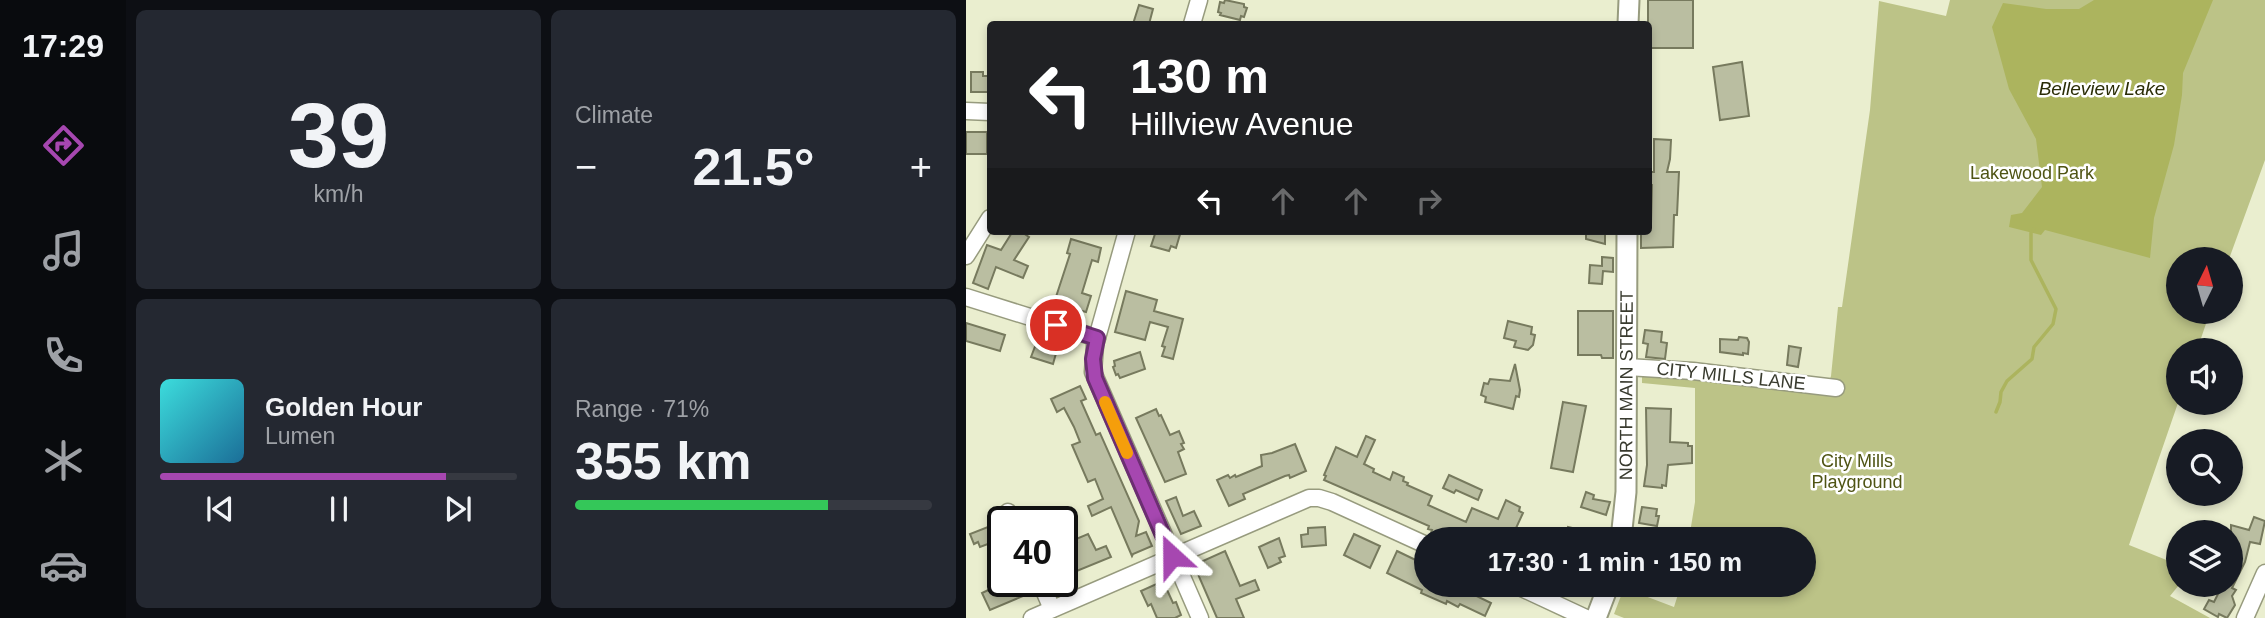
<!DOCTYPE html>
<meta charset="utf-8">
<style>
body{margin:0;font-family:Arial,sans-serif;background:#242831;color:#f1f3f6;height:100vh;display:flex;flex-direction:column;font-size:26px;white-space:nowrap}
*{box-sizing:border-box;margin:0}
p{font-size:23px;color:#9ea1a6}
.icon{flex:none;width:38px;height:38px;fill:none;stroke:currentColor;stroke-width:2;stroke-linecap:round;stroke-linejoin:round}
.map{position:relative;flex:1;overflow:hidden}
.drawer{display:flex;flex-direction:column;gap:10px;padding:10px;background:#0d0f14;width:840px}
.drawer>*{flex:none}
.guide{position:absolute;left:21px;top:21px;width:665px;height:214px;border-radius:7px;box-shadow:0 4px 10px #0003;background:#202124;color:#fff;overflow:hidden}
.needle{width:46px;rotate:5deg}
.fabs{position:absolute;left:1200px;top:247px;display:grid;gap:14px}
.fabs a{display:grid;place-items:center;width:77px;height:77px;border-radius:50%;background:#171b24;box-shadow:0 4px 10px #0003;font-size:35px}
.speed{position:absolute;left:21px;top:506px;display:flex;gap:14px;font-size:35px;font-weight:700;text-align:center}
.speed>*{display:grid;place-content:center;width:91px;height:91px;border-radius:50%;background:#171b24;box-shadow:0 4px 10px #0003;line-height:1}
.speed .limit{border:4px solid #111;border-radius:10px;background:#fff;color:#111}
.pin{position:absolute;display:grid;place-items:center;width:60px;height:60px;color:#fff;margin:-30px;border:4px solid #fff;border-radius:50%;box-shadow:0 2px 7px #0007}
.me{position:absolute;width:77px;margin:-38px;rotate:336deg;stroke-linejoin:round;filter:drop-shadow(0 0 5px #0008)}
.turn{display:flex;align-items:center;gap:24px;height:147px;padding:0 28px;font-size:32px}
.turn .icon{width:91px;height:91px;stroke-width:2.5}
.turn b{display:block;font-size:49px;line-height:60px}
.lanes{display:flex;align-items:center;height:66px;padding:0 28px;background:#0003;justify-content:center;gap:35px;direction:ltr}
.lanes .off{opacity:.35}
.big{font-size:52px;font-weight:800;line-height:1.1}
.drawer .widget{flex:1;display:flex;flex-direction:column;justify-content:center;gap:10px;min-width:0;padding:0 24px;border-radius:10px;background:#242831}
.drawer .dial{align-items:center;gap:0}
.dial b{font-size:91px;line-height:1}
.song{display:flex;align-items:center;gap:21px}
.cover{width:84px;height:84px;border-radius:10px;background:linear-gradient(135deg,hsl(180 70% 55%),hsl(200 70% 35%))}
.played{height:7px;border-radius:4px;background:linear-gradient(90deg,#a647b0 80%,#363941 80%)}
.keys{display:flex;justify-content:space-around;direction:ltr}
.heat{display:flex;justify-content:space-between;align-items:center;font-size:38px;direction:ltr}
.charge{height:10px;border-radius:5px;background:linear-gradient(90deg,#34c759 71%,#363941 0)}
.drawer .tiles{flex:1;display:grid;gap:10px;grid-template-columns:repeat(2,1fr)}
.trip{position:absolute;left:448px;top:527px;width:402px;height:70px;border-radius:35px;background:#171b24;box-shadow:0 4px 10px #0003;font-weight:800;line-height:70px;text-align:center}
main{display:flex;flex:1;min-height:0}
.tabs{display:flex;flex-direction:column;width:126px;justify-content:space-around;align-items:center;background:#090b0e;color:#9ea1a6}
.tabs .icon{width:49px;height:49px}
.tabs .selected{color:#a647b0}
.tabs b{font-size:32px;color:#f1f3f6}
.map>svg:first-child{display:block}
.green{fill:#bcc387}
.water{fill:#acb45e}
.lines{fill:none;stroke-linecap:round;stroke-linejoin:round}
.stream{stroke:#acb45e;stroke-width:3.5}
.building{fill:#babea1;stroke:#777a5e;stroke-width:2}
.minor-casing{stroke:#979b7e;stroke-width:19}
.major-casing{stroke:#979b7e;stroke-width:23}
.minor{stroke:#fff;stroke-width:16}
.major{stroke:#fff;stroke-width:19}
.route-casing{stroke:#6c2e72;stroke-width:18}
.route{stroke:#a647b0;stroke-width:12}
.slow{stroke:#f59e0b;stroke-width:12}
.labels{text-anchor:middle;stroke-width:5;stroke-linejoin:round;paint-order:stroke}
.park-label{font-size:18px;fill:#4f5414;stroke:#fff}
.street-label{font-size:18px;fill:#383a2e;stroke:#fff}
.water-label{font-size:19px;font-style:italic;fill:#2b2d07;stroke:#fff}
</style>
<main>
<nav class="tabs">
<b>17:29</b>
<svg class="icon selected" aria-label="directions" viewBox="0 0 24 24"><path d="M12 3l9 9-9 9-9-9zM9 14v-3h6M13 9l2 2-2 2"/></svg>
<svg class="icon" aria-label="music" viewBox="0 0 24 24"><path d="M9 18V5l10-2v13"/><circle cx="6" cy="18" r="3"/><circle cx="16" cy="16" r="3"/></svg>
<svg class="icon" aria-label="phone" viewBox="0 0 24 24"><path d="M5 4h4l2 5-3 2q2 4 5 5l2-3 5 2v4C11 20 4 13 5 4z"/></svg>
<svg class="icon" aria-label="climate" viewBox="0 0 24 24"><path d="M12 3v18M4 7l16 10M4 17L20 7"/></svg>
<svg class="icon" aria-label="car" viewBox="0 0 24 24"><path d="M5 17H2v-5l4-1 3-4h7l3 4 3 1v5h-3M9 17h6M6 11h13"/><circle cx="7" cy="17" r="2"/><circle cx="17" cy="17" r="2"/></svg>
</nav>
<section class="drawer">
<div class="tiles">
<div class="widget dial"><b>39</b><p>km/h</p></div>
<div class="widget"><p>Climate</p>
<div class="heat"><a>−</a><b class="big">21.5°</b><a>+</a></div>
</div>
<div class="widget">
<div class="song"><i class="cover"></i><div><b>Golden Hour</b><p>Lumen</p></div></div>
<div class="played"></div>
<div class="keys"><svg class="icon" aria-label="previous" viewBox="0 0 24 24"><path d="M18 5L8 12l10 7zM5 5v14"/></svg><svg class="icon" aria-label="pause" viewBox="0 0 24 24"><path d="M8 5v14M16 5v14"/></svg><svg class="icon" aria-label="next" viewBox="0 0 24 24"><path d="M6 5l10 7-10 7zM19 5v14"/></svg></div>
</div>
<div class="widget"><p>Range · 71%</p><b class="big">355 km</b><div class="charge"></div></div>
</div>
</section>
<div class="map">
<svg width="1299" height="618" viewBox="0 0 1299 618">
<rect width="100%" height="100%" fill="#eaeecf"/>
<!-- green -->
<polygon class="green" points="984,0 1299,0 1299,160 1263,259 1213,259 1213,312 1244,312 1231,350 1213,350 1213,400 1163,545 1213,565 1213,585 1204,596 1244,618 658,618 648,614 658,588 708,607 715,585 838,584 838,539 723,539 729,502 729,388 676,383 676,374 860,392 865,376 872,307 876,307 904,110 913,1 980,16"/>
<!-- water -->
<polygon class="water" points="1128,0 1247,0 1217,73 1216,95 1208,145 1188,218 1184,258 1079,230 1075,235 1043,227 1045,215 1056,213 1076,187 1070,139 1043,89 1026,27 1037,3 1080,9 1113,9"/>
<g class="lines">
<!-- stream -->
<polyline class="stream" points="1030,412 1034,402 1035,392 1041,381 1066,359 1068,347 1087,324 1090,309 1065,260 1065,233 1068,229"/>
</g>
<!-- building -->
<g class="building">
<polygon points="259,0 278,4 278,7 281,8 278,17 275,16 274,20 254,15 255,13 252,12 254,2 258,3"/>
<rect x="682" y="0" width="45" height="48"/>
<polygon points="173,5 187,9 183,24 167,24"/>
<polygon points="776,62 783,116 754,120 747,67"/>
<polygon points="5,72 17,72 17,76 24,76 24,92 5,92"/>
<rect x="0" y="132" width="21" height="22"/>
<polygon points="688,139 705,140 704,159 701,172 713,172 711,215 708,215 707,247 675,248 675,231 682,231 682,224 685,224 686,185 683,185 683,172 688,172"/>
<polygon points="47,231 54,231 63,237 48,260 62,266 57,278 30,267 22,289 7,283 21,245 35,250"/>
<polygon points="190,231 215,231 210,248 205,246 203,251 185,246"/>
<polygon points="620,231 639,231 639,244 620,239"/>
<polygon points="105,239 135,248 132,262 126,260 116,293 125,296 120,312 88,303 104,254 101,253"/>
<polygon points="636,257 647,258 647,272 637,271 636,284 623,283 624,265 636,266"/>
<polygon points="160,291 191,300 188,311 217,319 207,359 196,356 199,347 196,346 202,327 184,322 179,340 149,332"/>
<polygon points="612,311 647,311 647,358 636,358 635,355 612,355"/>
<polygon points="542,321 566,327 565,334 569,335 567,345 562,350 548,347 550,341 538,338"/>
<polygon points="0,323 39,335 34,351 0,341"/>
<polygon points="679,330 696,332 695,342 701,343 699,359 680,357 682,344 677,343"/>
<polygon points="773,337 781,338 783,342 782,354 777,353 777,355 754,352 754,339 772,340"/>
<polygon points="70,344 91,350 87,364 65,357"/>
<polygon points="823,346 835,348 832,367 821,365"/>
<polygon points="174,352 179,369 154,378 152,374 150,375 147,367 149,366 148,361"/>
<polygon points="549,364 554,390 553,397 550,396 547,409 519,402 520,397 515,395 518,383 522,384 524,379 544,381"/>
<polygon points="114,386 120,399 115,401 130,435 134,433 173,521 170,536 180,532 186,546 167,554 166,556 145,507 126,516 122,506 137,499 129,479 122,482 106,445 114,442 108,427 98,408 91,412 85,399"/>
<polygon points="597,402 620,406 607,472 585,468"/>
<polygon points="680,408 705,409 704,442 722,443 722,446 726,446 726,463 702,465 700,486 696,485 696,488 678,486 681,465"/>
<polygon points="190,409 193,416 195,415 204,435 213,431 218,443 215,444 218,449 212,452 220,474 199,482 170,418"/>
<polygon points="400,436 409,440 398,464 408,469 407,472 424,480 427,472 438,477 437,481 442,483 441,485 466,496 462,505 500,522 506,508 532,519 540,500 554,507 553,511 557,513 545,539 500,539 480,530 478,535 475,534 473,536 465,533 466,530 462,529 463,526 358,480 360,476 358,475 370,447 391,457"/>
<polygon points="329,444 340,471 324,478 323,475 319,476 277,494 279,499 263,506 251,480 262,475 264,478 269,475 270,477 296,466 295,455 306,453"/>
<polygon points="483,475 516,490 512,500 490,490 488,493 477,488"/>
<polygon points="620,492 628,495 627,499 644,502 640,515 615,507"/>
<polygon points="210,497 217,516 228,511 235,526 215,534 200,501"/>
<polygon points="676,507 691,509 690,516 693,516 691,526 673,523"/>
<polygon points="1288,517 1299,521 1294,544 1284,542 1279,562 1266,588 1270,590 1266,596 1269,605 1261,618 1253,614 1252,617 1238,609 1243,600 1248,602 1257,584 1265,584 1265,525 1283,530"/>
<polygon points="27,525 31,533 27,535 30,541 14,547 12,542 8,544 4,534"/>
<polygon points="359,527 360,545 336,547 335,535 342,534 342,528"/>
<polygon points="602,527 637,535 637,539 603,539 600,537"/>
<polygon points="122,534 130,550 140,546 145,557 96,577 96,549 111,542 110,539"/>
<polygon points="388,534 414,546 404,568 378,555"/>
<polygon points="313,538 319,556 313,558 315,562 302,568 293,547"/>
<polygon points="259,551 274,586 289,580 293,590 270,599 278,618 251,618 228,565"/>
<polygon points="431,551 460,565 460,584 486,584 525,603 519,616 494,604 492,607 481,601 480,604 455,593 456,590 421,573"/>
<polygon points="41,581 43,585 50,582 57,596 24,610 16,593"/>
<polygon points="197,581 207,603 210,602 215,615 209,618 191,618 185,604 182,606 175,591"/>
</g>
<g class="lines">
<defs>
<g id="minor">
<polyline points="226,24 233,0"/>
<polyline points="0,111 24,112"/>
<polyline points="161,231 129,345 127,372 234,618"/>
<polyline points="0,256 24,218"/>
<polyline points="0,297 131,338"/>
<polyline points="661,367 727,371 870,388"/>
<polyline points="42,512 47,522"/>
<polyline points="74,581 86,609"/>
<polyline points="547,584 620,618"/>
<polyline points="66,618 343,498 353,498 366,502 460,545"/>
<polyline points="1279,618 1299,573"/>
</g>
<g id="major">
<polyline points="662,24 663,0"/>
<path id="s1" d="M655,539L660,492L661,231"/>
<polyline points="630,618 643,584"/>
</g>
</defs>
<!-- minor casing -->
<use href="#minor" class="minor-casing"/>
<!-- major casing -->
<use href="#major" class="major-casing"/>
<!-- minor -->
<use href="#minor" class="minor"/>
<!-- major -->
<use href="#major" class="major"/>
</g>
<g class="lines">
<defs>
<polyline id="route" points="90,325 131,338 127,359 129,378 206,556"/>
</defs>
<!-- route casing -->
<use href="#route" class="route-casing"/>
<!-- route -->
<use href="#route" class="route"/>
<!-- slow -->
<polyline class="slow" points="139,402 161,453"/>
</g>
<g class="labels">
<!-- park labels -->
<g class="park-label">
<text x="1066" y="179">Lakewood Park</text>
<text x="891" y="467">City Mills<tspan x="891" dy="21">Playground</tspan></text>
</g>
<!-- street labels -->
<g class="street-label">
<text transform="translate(765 376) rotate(6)" y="6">CITY MILLS LANE</text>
<text dy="6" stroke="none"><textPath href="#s1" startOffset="154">NORTH MAIN STREET</textPath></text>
</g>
<!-- water labels -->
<g class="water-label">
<text x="1136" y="95">Belleview Lake</text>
</g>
</g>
</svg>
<div class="fabs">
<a><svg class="needle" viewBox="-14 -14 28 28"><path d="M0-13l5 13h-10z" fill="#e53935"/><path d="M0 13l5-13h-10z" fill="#9ea1a6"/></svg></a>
<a><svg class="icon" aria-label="sound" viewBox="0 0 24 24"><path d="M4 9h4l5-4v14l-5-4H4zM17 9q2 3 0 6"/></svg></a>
<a><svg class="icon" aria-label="search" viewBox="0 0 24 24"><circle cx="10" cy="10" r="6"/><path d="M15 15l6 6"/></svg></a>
<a><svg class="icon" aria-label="layers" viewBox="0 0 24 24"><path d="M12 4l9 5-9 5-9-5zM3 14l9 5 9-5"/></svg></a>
</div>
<div class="speed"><div class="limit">40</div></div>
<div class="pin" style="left:90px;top:325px;background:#d93025"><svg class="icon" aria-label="arrive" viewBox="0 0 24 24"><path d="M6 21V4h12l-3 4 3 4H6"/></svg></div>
<svg class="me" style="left:206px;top:556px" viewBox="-20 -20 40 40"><path d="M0-17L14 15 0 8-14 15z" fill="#a647b0" stroke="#fff" stroke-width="4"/></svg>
<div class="trip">17:30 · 1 min · 150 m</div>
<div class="guide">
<div class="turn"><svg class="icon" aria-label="left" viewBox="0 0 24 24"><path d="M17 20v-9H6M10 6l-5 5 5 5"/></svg><div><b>130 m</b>Hillview Avenue</div></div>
<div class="lanes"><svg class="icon" aria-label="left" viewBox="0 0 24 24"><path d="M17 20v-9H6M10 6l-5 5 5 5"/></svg><svg class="icon off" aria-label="ahead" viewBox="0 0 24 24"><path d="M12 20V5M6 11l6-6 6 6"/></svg><svg class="icon off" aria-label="ahead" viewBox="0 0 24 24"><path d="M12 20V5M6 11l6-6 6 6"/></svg><svg class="icon off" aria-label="right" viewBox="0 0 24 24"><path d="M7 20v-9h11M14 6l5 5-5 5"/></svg></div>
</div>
</div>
</main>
